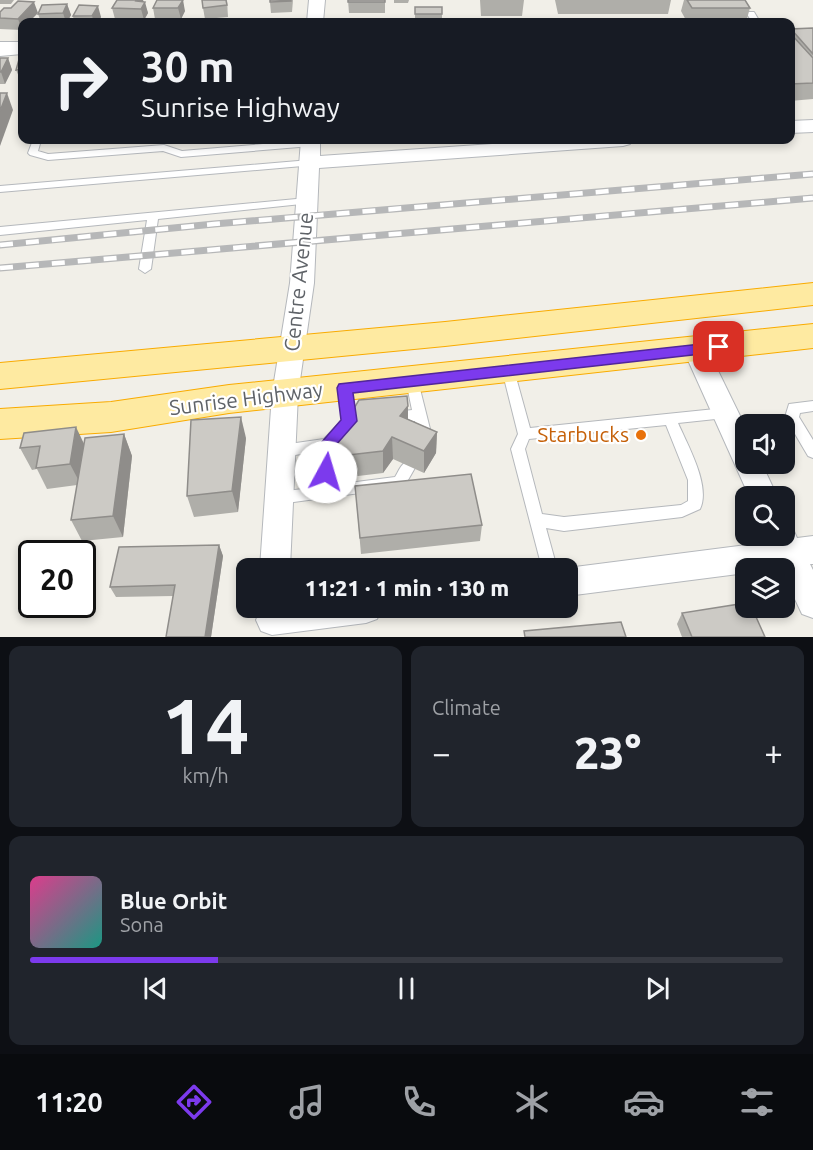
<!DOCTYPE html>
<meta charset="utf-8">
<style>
body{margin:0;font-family:Ubuntu,sans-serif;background:#20242c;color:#f1f3f6;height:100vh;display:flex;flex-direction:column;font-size:22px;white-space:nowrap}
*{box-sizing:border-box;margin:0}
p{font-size:20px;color:#9ea1a6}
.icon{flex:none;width:33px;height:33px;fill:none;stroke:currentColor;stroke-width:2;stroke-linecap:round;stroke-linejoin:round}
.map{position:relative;height:637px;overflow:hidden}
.side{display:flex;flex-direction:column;gap:9px;padding:9px;background:#0d0f14;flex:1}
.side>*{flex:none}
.guide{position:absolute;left:18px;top:18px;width:777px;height:126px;border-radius:12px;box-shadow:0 3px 9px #0003;background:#171b24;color:#f1f3f6;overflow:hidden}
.tools{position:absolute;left:735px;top:414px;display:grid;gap:12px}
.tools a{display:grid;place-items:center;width:60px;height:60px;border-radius:12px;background:#171b24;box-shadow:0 3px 9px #0003;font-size:30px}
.speed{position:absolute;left:18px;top:540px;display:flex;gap:12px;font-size:30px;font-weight:700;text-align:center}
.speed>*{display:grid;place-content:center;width:78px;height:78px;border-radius:50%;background:#171b24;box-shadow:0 3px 9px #0003;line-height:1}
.speed .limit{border:3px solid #111;border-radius:9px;background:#fff;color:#111}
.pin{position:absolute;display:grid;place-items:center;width:51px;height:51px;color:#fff;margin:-26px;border-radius:12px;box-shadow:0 3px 9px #0006}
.me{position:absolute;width:66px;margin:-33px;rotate:6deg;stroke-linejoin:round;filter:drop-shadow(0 0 4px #0008)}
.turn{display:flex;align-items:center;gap:21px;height:126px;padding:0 24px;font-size:27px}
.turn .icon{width:78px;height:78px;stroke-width:2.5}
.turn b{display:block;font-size:42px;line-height:51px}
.big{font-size:45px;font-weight:800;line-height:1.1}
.side .card{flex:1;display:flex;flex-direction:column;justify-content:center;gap:9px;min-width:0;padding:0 21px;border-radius:12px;background:#20242c}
.side .dial{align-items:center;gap:0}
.dial b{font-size:78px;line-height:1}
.song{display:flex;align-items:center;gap:18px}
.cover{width:72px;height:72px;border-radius:9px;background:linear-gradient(135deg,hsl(330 70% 55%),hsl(170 70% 35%))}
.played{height:6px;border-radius:3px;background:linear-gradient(90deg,#7c3aed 25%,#363941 25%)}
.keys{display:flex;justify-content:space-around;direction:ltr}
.heat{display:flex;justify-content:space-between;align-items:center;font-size:33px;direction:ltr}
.side .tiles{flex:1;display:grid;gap:9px;grid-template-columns:1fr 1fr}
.card:last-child{grid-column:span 2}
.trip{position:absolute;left:236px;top:558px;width:342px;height:60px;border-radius:12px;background:#171b24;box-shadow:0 3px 9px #0003;font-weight:800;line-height:60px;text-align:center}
.dock{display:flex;height:96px;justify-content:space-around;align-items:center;background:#090b0e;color:#9ea1a6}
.dock .icon{width:42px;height:42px}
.dock .selected{color:#7c3aed}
.dock b{font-size:27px;color:#f1f3f6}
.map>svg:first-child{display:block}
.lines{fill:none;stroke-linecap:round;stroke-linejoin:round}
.service-casing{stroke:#b5b8bc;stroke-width:2}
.minor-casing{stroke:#b5b8bc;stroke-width:2}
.tertiary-casing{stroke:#b5b8bc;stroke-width:2}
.trunk-casing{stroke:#f9ab00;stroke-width:2}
.service{fill:#fff;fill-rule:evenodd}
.minor{fill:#fff;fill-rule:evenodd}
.tertiary{fill:#fff;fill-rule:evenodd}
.trunk{fill:#feeaa1;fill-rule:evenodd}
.rail-casing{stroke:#b6b7b8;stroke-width:7}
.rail{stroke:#fff;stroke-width:4.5;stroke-dasharray:13;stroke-linecap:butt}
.wall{fill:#afaea9}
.shaded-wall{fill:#8f8d8a}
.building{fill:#cccac5;stroke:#8f8d8a;stroke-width:1.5}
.route{fill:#7c3aed;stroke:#51269a;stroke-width:1.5}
.food-dot{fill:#e8710a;stroke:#fff;stroke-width:2}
.labels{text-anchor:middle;stroke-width:4.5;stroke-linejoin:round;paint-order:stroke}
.street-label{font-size:21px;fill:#5f6368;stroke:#fff}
.food-label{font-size:21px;fill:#c56008;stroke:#fff;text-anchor:end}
</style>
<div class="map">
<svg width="813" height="637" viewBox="0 0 813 637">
<rect width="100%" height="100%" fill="#f1efe8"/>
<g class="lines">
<defs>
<g id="service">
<polygon points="748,12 754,12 760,22 752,22 747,14"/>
<polygon points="33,140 41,140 38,151 48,154 164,145 182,151 311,140 316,143 311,146 181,157 163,151 48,160 30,155 28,153"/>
<polygon points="310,160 315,163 314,165 0,192 0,186"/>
<polygon points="307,198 311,199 312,201 311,203 158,219 151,269 145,273 139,269 147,220 0,235 0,227"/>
<path d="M508,365L512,367L514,370L530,428L725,408L730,409L732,413L730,417L725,418L678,423C688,446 711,486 700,509L682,517L564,531L546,528L557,568H542L511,449L518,434L502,370L504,367ZM666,425L688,480V501L681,505L564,517L542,514L525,449L529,439Z"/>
<polygon points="412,376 417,378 418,381 433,441 431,445 426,447 421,445 415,421 392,422 387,421 385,417 387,413 412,410 406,381 407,378"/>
<path d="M345,383L350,384L351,388L356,421L335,446L333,485L395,477C400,469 403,458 414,462L416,466L404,487L279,504L274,502L272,498L274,494L279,492L318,487L321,451L282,457L277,455L275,451L277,447L282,445L324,439L342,420L339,388L340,384Z"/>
<polygon points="813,401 813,411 800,413 799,417 813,440 813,458 808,456 785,417 789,404"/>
</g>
<g id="minor">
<polygon points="309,0 325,0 323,22 307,22"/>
<polygon points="813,120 813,132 790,133 790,121"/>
<polygon points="301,140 320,140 320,156 551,140 633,140 630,144 623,146 319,168 314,283 298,394 290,568 260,568 272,394 290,283"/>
<polygon points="695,340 704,342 746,428 746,464 762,464 777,496 749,496 683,349 686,342"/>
<polygon points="784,524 792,527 797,538 813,536 813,564 810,564 813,570 813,618 802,614 784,576 784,568 746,568 746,573 567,596 567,568 564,568 567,568 769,542 766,536 784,536"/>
<polygon points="265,608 382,608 377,619 366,623 272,635 261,631 256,620 261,609"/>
</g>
<polygon id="tertiary" points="0,42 22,42 22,54 0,56"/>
<g id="trunk">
<polygon points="813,283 813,305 445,346 0,389 0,363 445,322"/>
<polygon points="813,324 813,348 229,413 111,432 0,439 0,409 111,402 229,385"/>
</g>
</defs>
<!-- service casing -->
<use href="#service" class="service-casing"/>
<!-- minor casing -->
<use href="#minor" class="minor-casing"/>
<!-- tertiary casing -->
<use href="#tertiary" class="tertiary-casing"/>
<!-- trunk casing -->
<use href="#trunk" class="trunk-casing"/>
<!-- service -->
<use href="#service" class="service"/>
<!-- minor -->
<use href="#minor" class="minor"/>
<!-- tertiary -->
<use href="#tertiary" class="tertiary"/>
<!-- trunk -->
<use href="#trunk" class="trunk"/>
<defs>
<g id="rail">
<polyline points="0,245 214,224 813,174"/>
<polyline points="0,268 813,198"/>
</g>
</defs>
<!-- rail casing -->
<use href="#rail" class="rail-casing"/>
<!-- rail -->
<use href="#rail" class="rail"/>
</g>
<!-- wall -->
<g class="wall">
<polygon points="0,0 14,0 11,4 0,4"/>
<polygon points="117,0 143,0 148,13 144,20 115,19 112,8"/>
<polygon points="157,0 185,11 181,19 155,19 153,8"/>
<polygon points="227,0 228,17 205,19 203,8"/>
<polygon points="293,0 292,12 271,13 270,2"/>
<polygon points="348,0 385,0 385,13 349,13"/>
<polygon points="394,0 409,0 408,3 394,3"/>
<polygon points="480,0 524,0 522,16 481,16"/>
<polygon points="555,0 671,0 668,14 558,14"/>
<polygon points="684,0 745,0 750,8 746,22 687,22 681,11"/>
<polygon points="67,4 71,15 67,22 41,22 38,14"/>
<rect x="415" y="7" width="27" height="13"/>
<polygon points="0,12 29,22 22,30 0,29"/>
<polygon points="73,16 101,17 98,22 74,22"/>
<polygon points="813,28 813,99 790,101 790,30 791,29"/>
<polygon points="22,56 22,81 21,81 16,70"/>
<polygon points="0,58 8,58 12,70 5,84 0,84"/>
<polygon points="408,406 408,419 437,432 436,453 424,473 393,459 383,473 333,479 330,448"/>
<polygon points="24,433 84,445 124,434 132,456 123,537 82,541 71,520 77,485 47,489 37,469 32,470 20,448"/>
<polygon points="246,438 238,512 194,517 187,496"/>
<polygon points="355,486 482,525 480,541 361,554"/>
<polygon points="89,545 95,556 83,607 46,608 44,604 82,604"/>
<polygon points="219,545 223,556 211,637 166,637 173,596 116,597 110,587"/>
<polygon points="682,613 765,637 682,637 677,624"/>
</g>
<!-- shaded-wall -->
<g class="shaded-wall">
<polygon points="137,0 143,0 144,4 145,2 148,13 144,20 141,9 136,1"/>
<polygon points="183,0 185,11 181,19 178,8"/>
<polygon points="34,2 38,13 29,22 22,22 22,30 18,19"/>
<polygon points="67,4 71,15 67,22 66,22 63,13"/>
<polygon points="98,6 101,17 98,22 94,22 92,16"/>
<polygon points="8,58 12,70 5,84 1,72"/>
<polygon points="7,93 13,110 0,146 0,111"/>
<polygon points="408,406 408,427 400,416"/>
<polygon points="241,417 246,438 238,512 232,491"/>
<polygon points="76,427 86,448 81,485 70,464"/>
<polygon points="437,432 436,453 424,473 424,451"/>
<polygon points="124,434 132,456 123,537 113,516"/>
<polygon points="392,437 393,459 383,473 383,451"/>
<polygon points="89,545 95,556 83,607 82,604 82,572"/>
<polygon points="219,545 223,556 211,637 205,637"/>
</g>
<!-- building -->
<g class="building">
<polygon points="117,0 137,0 136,1 145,2 141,9 112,8"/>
<polygon points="157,0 183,0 178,8 153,8"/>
<polygon points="202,0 226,0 227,5 203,8"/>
<polygon points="270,0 291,0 291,1 270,2"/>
<rect x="348" y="0" width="37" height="2"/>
<polygon points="687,0 745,0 750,8 692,8"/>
<polygon points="18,1 34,2 18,19 0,18 0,12 4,8 11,8"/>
<polygon points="67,4 63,13 38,14 42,5"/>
<polygon points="79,5 98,6 92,16 73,16"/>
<rect x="415" y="7" width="27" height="7"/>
<polygon points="813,28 813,54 791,29"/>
<polygon points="790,33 813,58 813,83 790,84"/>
<polygon points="20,56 22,56 22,69 16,70"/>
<polygon points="0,58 8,58 1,72 0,72"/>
<polygon points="0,93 7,93 0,111"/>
<polygon points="407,396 408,406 400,416 437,432 424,451 392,437 383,451 331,457 330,448 359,400"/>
<polygon points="241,417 232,491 187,496 191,420"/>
<polygon points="76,427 70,464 36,468 40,446 20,448 24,433"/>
<polygon points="124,434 113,516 71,520 85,438"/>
<polygon points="471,474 482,525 360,538 355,486"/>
<polygon points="89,545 82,572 82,554 51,554 53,546"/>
<polygon points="219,545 205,637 166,637 175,585 110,587 119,547"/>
<polygon points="746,603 746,608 752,608 765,637 692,637 682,613"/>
<polygon points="621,622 626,637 525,637 524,631"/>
</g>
<!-- route -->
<polygon class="route" points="719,342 726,347 719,352 353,393 357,421 335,446 331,477 326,479 320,477 318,472 320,444 341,420 337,388 339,384"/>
<!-- markers -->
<circle class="food-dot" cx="641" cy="435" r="6"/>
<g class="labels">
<!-- street labels -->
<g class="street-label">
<text transform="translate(299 282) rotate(-84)" y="7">Centre Avenue</text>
<text transform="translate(246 399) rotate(-7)" y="7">Sunrise Highway</text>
</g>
<!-- food labels -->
<g class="food-label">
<text x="629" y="442">Starbucks</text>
</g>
</g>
</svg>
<div class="tools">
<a><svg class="icon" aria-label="sound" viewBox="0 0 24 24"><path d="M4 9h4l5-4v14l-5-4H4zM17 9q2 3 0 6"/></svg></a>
<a><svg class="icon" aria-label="search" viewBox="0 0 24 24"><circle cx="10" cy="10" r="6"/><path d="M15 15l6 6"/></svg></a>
<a><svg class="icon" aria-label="layers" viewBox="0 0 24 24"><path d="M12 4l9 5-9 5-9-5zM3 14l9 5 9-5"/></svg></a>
</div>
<div class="speed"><div class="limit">20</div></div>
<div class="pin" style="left:719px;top:347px;background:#d93025"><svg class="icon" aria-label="arrive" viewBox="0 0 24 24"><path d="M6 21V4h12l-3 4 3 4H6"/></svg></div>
<svg class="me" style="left:326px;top:472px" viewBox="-20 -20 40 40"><circle r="19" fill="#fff"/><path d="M0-13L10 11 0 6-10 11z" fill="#7c3aed"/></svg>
<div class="trip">11:21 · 1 min · 130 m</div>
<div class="guide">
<div class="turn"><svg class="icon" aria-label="right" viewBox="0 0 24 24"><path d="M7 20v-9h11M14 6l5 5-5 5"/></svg><div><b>30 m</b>Sunrise Highway</div></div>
</div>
</div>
<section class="side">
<div class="tiles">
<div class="card dial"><b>14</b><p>km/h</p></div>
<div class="card"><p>Climate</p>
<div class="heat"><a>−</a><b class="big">23°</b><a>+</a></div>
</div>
<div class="card">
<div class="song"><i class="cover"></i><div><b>Blue Orbit</b><p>Sona</p></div></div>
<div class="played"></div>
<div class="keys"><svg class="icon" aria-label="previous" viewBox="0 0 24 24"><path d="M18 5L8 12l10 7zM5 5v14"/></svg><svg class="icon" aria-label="pause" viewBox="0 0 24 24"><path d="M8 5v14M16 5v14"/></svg><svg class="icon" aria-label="next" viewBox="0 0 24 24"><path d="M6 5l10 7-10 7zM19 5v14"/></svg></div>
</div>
</div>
</section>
<nav class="dock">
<b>11:20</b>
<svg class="icon selected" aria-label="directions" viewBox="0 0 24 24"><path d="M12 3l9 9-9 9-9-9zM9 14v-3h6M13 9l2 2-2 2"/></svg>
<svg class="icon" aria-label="music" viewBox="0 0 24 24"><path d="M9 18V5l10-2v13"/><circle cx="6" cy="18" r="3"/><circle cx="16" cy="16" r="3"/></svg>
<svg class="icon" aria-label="phone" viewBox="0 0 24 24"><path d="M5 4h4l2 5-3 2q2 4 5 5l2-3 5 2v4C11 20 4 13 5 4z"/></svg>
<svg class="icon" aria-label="climate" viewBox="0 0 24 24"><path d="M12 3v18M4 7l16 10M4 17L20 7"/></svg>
<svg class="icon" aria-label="car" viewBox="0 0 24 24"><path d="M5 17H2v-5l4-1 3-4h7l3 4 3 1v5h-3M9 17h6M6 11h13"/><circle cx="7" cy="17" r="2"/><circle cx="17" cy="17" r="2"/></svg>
<svg class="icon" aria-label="filters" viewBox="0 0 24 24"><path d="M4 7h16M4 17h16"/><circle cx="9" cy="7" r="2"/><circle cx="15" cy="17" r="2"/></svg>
</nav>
